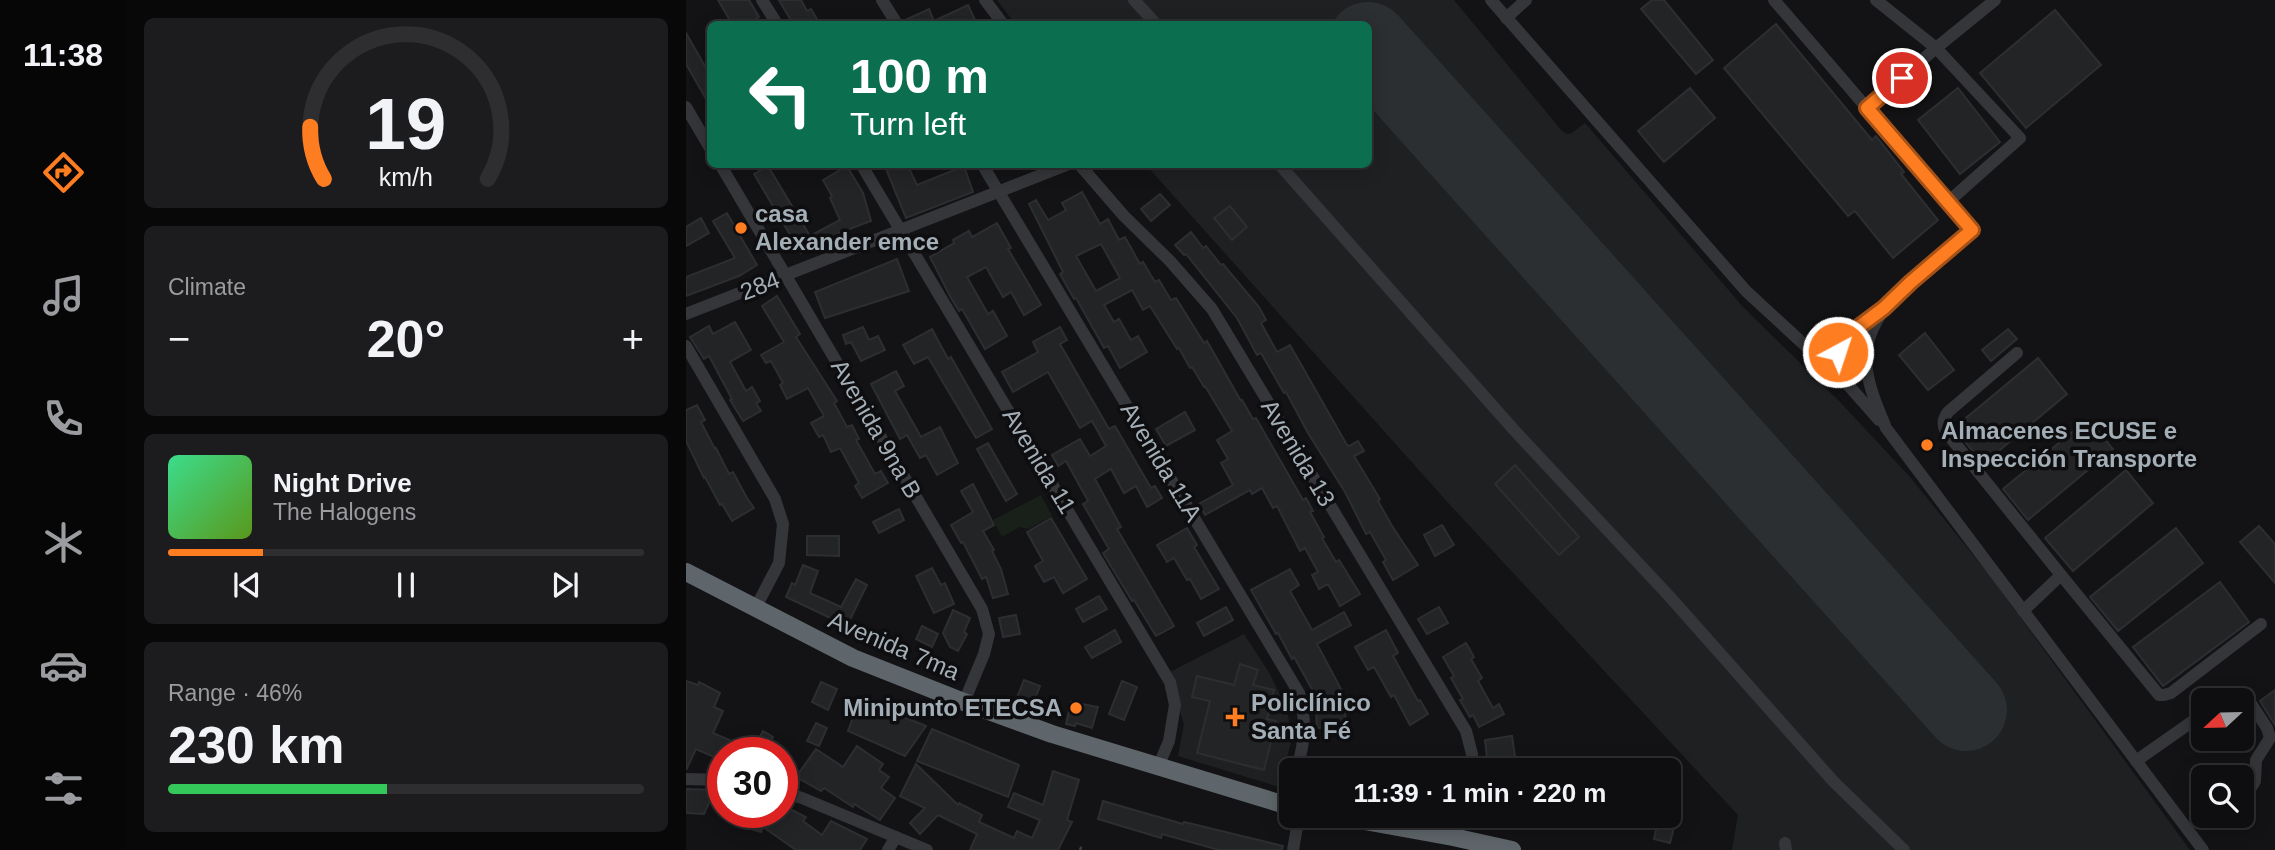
<!DOCTYPE html>
<meta charset="utf-8">
<style>
body{margin:0;font-family:Arial,sans-serif;background:#1c1c1e;color:#f1f3f6;height:100vh;display:flex;flex-direction:column;font-size:26px;white-space:nowrap}
*{box-sizing:border-box;margin:0}
p{font-size:23px;color:#9b9c9f}
.icon{flex:none;width:38px;height:38px;fill:none;stroke:currentColor;stroke-width:2;stroke-linecap:round;stroke-linejoin:round}
.map{position:relative;flex:1;overflow:hidden}
.side{display:flex;flex-direction:column;gap:18px;padding:18px;background:#080809;width:560px}
.side>*{flex:none}
.banner{position:absolute;left:21px;top:21px;width:665px;height:147px;border-radius:10px;box-shadow:0 4px 18px #0003,0 0 0 2px #2e2e30;background:#0b6e4f;color:#fff;overflow:hidden}
.needle{width:46px;rotate:248deg}
.tools{position:absolute;left:1505px;top:688px;display:grid;gap:14px}
.tools a{display:grid;place-items:center;width:63px;height:63px;border-radius:10px;background:#0e0e10;box-shadow:0 4px 18px #0003,0 0 0 2px #2e2e30;font-size:35px}
.speed{position:absolute;left:21px;top:737px;display:flex;gap:14px;font-size:35px;font-weight:700;text-align:center}
.speed>*{display:grid;place-content:center;width:91px;height:91px;border-radius:50%;background:#0e0e10;box-shadow:0 4px 18px #0003,0 0 0 2px #2e2e30;line-height:1}
.speed .limit{border:10px solid #d22;background:#fff;color:#111}
.pin{position:absolute;display:grid;place-items:center;width:60px;height:60px;color:#fff;margin:-30px;border:4px solid #fff;border-radius:50%;box-shadow:0 2px 7px #0007}
.me{position:absolute;width:77px;margin:-38px;rotate:40deg;stroke-linejoin:round;filter:drop-shadow(0 0 5px #0008)}
.turn{display:flex;align-items:center;gap:24px;height:147px;padding:0 28px;font-size:32px}
.turn .icon{width:91px;height:91px;stroke-width:2.5}
.turn b{display:block;font-size:49px;line-height:60px}
.big{font-size:52px;font-weight:700;line-height:1.1}
.side .widget{flex:1;display:flex;flex-direction:column;justify-content:center;gap:10px;min-width:0;padding:0 24px;border-radius:10px;background:#1c1c1e}
.side .dial{align-items:center;gap:0}
.dial svg{height:182px;overflow:visible;fill:none;stroke:#2e2e30;stroke-width:7;stroke-linecap:round;text-anchor:middle}
.dial text{fill:#f1f3f6;stroke:none}
.song{display:flex;align-items:center;gap:21px}
.cover{width:84px;height:84px;border-radius:10px;background:linear-gradient(135deg,hsl(150 70% 55%),hsl(90 70% 35%))}
.played{height:7px;border-radius:4px;background:linear-gradient(90deg,#ff7d21 20%,#2e2e30 20%)}
.keys{display:flex;justify-content:space-around;direction:ltr}
.heat{display:flex;justify-content:space-between;align-items:center;font-size:38px;direction:ltr}
.charge{height:10px;border-radius:5px;background:linear-gradient(90deg,#34c759 46%,#2e2e30 0)}
.trip{position:absolute;left:593px;top:758px;width:402px;height:70px;border-radius:10px;background:#0e0e10;box-shadow:0 4px 18px #0003,0 0 0 2px #2e2e30;font-weight:700;line-height:70px;text-align:center}
main{display:flex;flex:1;min-height:0}
.tabs{display:flex;flex-direction:column;width:126px;justify-content:space-around;align-items:center;background:#060606;color:#9b9c9f}
.tabs .icon{width:49px;height:49px}
.tabs .on{color:#ff7d21}
.tabs b{font-size:32px;color:#f1f3f6}
.map>svg:first-child{display:block}
.built{fill:#1f2022}
.green{fill:#192019}
.lines{fill:none;stroke-linecap:round;stroke-linejoin:round}
.runway{stroke:#2c2f32;stroke-width:82}
.building{fill:#232426;stroke:#2d2e31;stroke-width:2;fill-rule:evenodd}
.path{stroke:#3a3e41;stroke-width:2.5;stroke-dasharray:3.5 5;stroke-linecap:butt}
.minor{stroke:#34363a;stroke-width:12}
.highway{stroke:#5f666b;stroke-width:18}
.route-casing{stroke:#a65115;stroke-width:18}
.route{stroke:#ff7d21;stroke-width:12}
.poi-dot{fill:#ff7d21;stroke:#0e0e10;stroke-width:2.5}
.labels{text-anchor:middle;stroke-width:7;stroke-linejoin:round;paint-order:stroke}
.poi-label{font-size:24px;font-weight:bold;fill:#a3aeb6;stroke:#0e0e10;text-anchor:start}
.street-label{font-size:24px;fill:#a3aeb6;stroke:#0e0e10}
</style>
<main>
<nav class="tabs">
<b>11:38</b>
<svg class="icon on" aria-label="directions" viewBox="0 0 24 24"><path d="M12 3l9 9-9 9-9-9zM9 14v-3h6M13 9l2 2-2 2"/></svg>
<svg class="icon" aria-label="music" viewBox="0 0 24 24"><path d="M9 18V5l10-2v13"/><circle cx="6" cy="18" r="3"/><circle cx="16" cy="16" r="3"/></svg>
<svg class="icon" aria-label="phone" viewBox="0 0 24 24"><path d="M5 4h4l2 5-3 2q2 4 5 5l2-3 5 2v4C11 20 4 13 5 4z"/></svg>
<svg class="icon" aria-label="climate" viewBox="0 0 24 24"><path d="M12 3v18M4 7l16 10M4 17L20 7"/></svg>
<svg class="icon" aria-label="car" viewBox="0 0 24 24"><path d="M5 17H2v-5l4-1 3-4h7l3 4 3 1v5h-3M9 17h6M6 11h13"/><circle cx="7" cy="17" r="2"/><circle cx="17" cy="17" r="2"/></svg>
<svg class="icon" aria-label="filters" viewBox="0 0 24 24"><path d="M4 7h16M4 17h16"/><circle cx="9" cy="7" r="2"/><circle cx="15" cy="17" r="2"/></svg>
</nav>
<section class="side">
<div class="widget dial"><svg viewBox="0 0 100 80">
<path d="M14 69A42 42 0 1 1 86 69"/>
<path d="M14 69A42 42 0 0 1 8 46" stroke="#ff7d21"/>
<text x="50" y="56" font-size="32" font-weight="700">19</text>
<text x="50" y="72" font-size="11">km/h</text>
</svg></div>
<div class="widget"><p>Climate</p>
<div class="heat"><a>−</a><b class="big">20°</b><a>+</a></div>
</div>
<div class="widget">
<div class="song"><i class="cover"></i><div><b>Night Drive</b><p>The Halogens</p></div></div>
<div class="played"></div>
<div class="keys"><svg class="icon" aria-label="previous" viewBox="0 0 24 24"><path d="M18 5L8 12l10 7zM5 5v14"/></svg><svg class="icon" aria-label="pause" viewBox="0 0 24 24"><path d="M8 5v14M16 5v14"/></svg><svg class="icon" aria-label="next" viewBox="0 0 24 24"><path d="M6 5l10 7-10 7zM19 5v14"/></svg></div>
</div>
<div class="widget"><p>Range · 46%</p><b class="big">230 km</b><div class="charge"></div></div>
</section>
<div class="map">
<svg width="1589" height="850" viewBox="0 0 1589 850">
<rect width="100%" height="100%" fill="#131315"/>
<!-- built -->
<g class="built">
<polygon points="311,0 768,0 876,131 881,134 886,133 899,123 1058,308 1154,402 1224,477 1304,576 1504,850 1046,850 1052,815 765,506 460,165 682,164 682,24 329,24"/>
<polygon points="558,634 584,674 601,710 606,739 593,787 492,756 498,724 482,673"/>
</g>
<!-- green -->
<polygon class="green" points="355,495 366,516 342,529 334,527 316,537 307,520"/>
<g class="lines">
<!-- runway -->
<polyline class="runway" points="682,43 1280,710"/>
</g>
<!-- building -->
<g class="building">
<polygon points="32,0 63,0 73,17 61,24 46,24"/>
<polygon points="93,0 115,0 121,11 125,9 134,24 107,24"/>
<polygon points="966,0 978,0 1027,60 1010,74 955,9"/>
<polygon points="282,5 291,24 220,24 219,20 243,9 248,21"/>
<polygon points="1369,10 1415,65 1340,128 1294,73"/>
<polygon points="1090,24 1186,140 1190,136 1218,172 1215,174 1252,220 1207,258 1169,211 1162,216 1038,68"/>
<polygon points="0,33 24,75 24,106 0,64"/>
<polygon points="1004,88 1029,118 978,162 952,131"/>
<polygon points="1272,88 1314,142 1274,174 1232,120"/>
<polygon points="198,164 221,164 231,185 278,166 287,192 220,218"/>
<polygon points="82,166 124,236 154,220 144,198 146,196 137,180 161,166 177,193 185,221 153,233 158,241 150,246 143,248 138,239 115,253 68,174"/>
<path d="M396,192L414,224L422,219L433,240L439,237L454,264L457,262L469,282L473,280L485,300L490,298L518,343L521,341L555,401L556,400L567,419L570,418L617,500L620,498L627,511L624,512L638,537L636,538L650,562L653,560L674,594L654,606L642,584L633,589L626,575L632,572L619,548L614,551L591,506L587,508L576,488L566,494L564,490L519,515L513,504L547,485L535,463L542,459L531,440L546,431L519,386L518,387L506,367L504,368L493,348L491,349L464,306L457,310L446,290L418,305L428,322L433,319L445,340L452,336L461,352L434,368L422,346L418,348L390,298L388,299L374,274L377,272L343,204L350,200L362,220L380,210L376,203ZM415,244L434,278L410,291L390,256Z"/>
<polygon points="474,194 484,205 465,221 455,209"/>
<polygon points="544,206 561,227 546,240 528,218"/>
<polygon points="41,213 71,265 53,276 0,296 0,277 49,258 27,221"/>
<polygon points="15,218 23,233 0,246 0,227"/>
<polygon points="311,223 325,248 322,249 355,305 338,315 325,292 317,297 300,267 281,277 302,314 307,311 321,336 299,349 276,309 273,311 265,298 244,257 268,243 267,240 283,231 286,237"/>
<polygon points="505,232 517,248 520,246 535,265 537,264 573,307 580,320 575,323 591,352 604,345 661,445 663,446 672,441 678,451 668,456 694,499 692,501 706,526 732,565 707,580 697,562 700,560 684,532 680,534 659,492 622,433 600,392 598,393 575,353 571,355 551,318 500,254 498,255 489,245"/>
<polygon points="211,259 223,291 139,318 129,292"/>
<polygon points="91,296 114,334 110,337 151,401 148,403 161,427 166,425 173,439 170,440 189,474 195,471 202,483 176,498 169,486 173,483 154,448 145,452 137,435 133,437 125,423 138,416 122,388 101,399 94,385 97,383 85,361 80,363 75,355 98,342 76,306"/>
<polygon points="49,322 65,350 44,362 60,391 66,387 74,401 70,403 75,411 57,421 44,400 46,399 23,356 18,359 4,337 23,326 27,334"/>
<polygon points="177,327 183,340 192,336 199,350 175,361 165,342 160,344 157,335"/>
<polygon points="374,327 381,340 374,344 423,429 429,426 465,488 469,486 476,498 461,507 450,486 438,493 425,469 409,479 435,527 431,529 488,626 470,636 448,600 446,601 417,553 423,549 397,504 402,501 380,461 372,466 366,455 394,439 404,456 420,446 406,421 394,428 362,372 327,392 316,372 352,352 347,342"/>
<polygon points="246,329 262,359 265,357 306,429 290,438 242,357 228,364 217,345"/>
<polygon points="1322,329 1331,339 1305,361 1296,350"/>
<polygon points="1239,333 1268,370 1242,390 1213,355"/>
<polygon points="1352,358 1381,394 1297,464 1268,428"/>
<polygon points="210,371 218,386 209,391 235,437 254,427 272,463 251,475 240,455 234,458 221,435 214,439 185,384"/>
<polygon points="11,405 19,420 15,422 29,449 30,448 43,474 47,472 61,498 68,508 46,521 36,504 34,505 19,477 18,478 0,441 0,410"/>
<polygon points="499,412 509,430 480,446 470,429"/>
<polygon points="1402,419 1427,449 1342,520 1317,489"/>
<polygon points="302,443 331,494 320,501 291,449"/>
<polygon points="829,465 893,537 873,555 809,484"/>
<polygon points="1440,470 1467,503 1387,571 1359,538"/>
<polygon points="287,484 308,525 297,531 308,550 306,551 315,569 322,594 307,598 300,577 296,579 277,542 275,543 265,525 287,512 275,491"/>
<polygon points="213,509 218,520 193,533 187,522"/>
<polygon points="365,518 401,579 377,593 368,577 358,582 349,566 357,561 341,532"/>
<polygon points="756,525 768,545 749,556 738,535"/>
<polygon points="1573,526 1589,544 1589,583 1554,542"/>
<polygon points="501,528 511,545 508,547 533,589 515,599 504,579 501,580 488,558 481,562 471,545"/>
<polygon points="1490,528 1517,563 1432,631 1404,597"/>
<polygon points="121,536 153,536 153,556 121,555"/>
<polygon points="117,565 132,571 124,593 155,607 170,579 181,585 161,626 100,597 106,583 109,585"/>
<polygon points="246,568 255,585 259,583 268,604 248,613 230,576"/>
<polygon points="604,569 613,585 604,591 626,630 658,612 665,625 631,644 656,691 629,704 624,692 627,691 608,657 606,659 592,633 590,634 565,590"/>
<polygon points="1534,582 1563,622 1477,686 1447,647"/>
<polygon points="413,596 421,609 397,622 390,609"/>
<polygon points="540,607 547,620 518,636 511,623"/>
<polygon points="753,607 762,623 741,634 732,619"/>
<polygon points="267,610 284,618 278,632 281,634 272,651 264,647 257,633"/>
<polygon points="330,615 334,634 317,637 313,618"/>
<polygon points="236,626 252,634 246,647 230,639"/>
<polygon points="429,630 435,642 406,658 399,647"/>
<polygon points="700,630 712,653 707,656 732,701 734,700 742,714 724,725 708,695 705,697 688,667 682,670 669,647"/>
<polygon points="780,643 788,657 785,659 796,678 792,681 807,708 813,704 818,714 793,727 787,715 784,717 774,700 777,699 765,678 768,676 757,657"/>
<polygon points="554,664 572,670 567,685 588,690 581,719 590,721 578,770 511,753 524,701 506,697 511,676 548,685"/>
<polygon points="338,680 354,686 346,706 330,700"/>
<polygon points="0,681 12,685 13,682 34,693 28,707 37,711 27,733 50,743 45,752 37,752 37,761 10,749 0,770"/>
<polygon points="436,681 451,687 438,720 423,714"/>
<polygon points="135,682 151,689 142,710 126,702"/>
<polygon points="1589,690 1589,725 1574,701"/>
<polygon points="174,699 240,726 219,756 162,731"/>
<polygon points="385,702 412,707 406,728 390,723 389,726 380,724"/>
<polygon points="659,708 660,727 631,728 630,710"/>
<polygon points="130,723 141,728 133,746 121,741"/>
<polygon points="246,729 333,765 322,797 231,761"/>
<polygon points="77,731 87,737 83,745 101,752 66,752"/>
<polygon points="826,736 831,770 797,770 798,758 801,758 799,740"/>
<polygon points="171,746 197,764 193,770 203,777 195,788 209,798 194,820 168,804 167,807 138,788 135,791 110,777 130,749 157,767"/>
<polygon points="230,764 272,805 273,803 296,815 293,822 328,838 331,831 346,838 354,820 322,807 328,793 357,805 367,771 393,780 381,820 386,822 372,850 284,850 291,834 252,815 234,834 224,823 239,808 214,796"/>
<polygon points="0,789 29,790 18,814 0,813"/>
<polygon points="417,801 497,824 498,822 597,846 596,850 533,850 476,834 475,838 412,819"/>
<polygon points="96,805 120,817 117,821 136,835 145,821 181,839 174,850 110,850 77,827 75,832 59,827 62,816 59,812 81,812 79,817 81,818 86,812 96,812"/>
<polygon points="973,816 991,816 984,843 968,839"/>
</g>
<g class="lines">
<!-- path -->
<polyline class="path" points="394,850 396,845"/>
<!-- minor -->
<g class="minor">
<polyline points="76,0 91,24"/>
<polyline points="196,0 211,24"/>
<polyline points="299,0 317,24"/>
<polyline points="448,0 470,24"/>
<polyline points="805,0 1060,291 1163,386"/>
<path d="M1088,0L1286,230C1248,262 1179,305 1180,360C1181,384 1191,406 1200,428L1517,850"/>
<polyline points="1190,0 1250,48 1334,138 1262,202"/>
<polyline points="820,18 840,0"/>
<polyline points="0,107 24,148"/>
<polyline points="1181,108 1250,48 1309,0"/>
<polyline points="34,164 296,609 303,634 298,654 278,702"/>
<polyline points="175,164 484,682 489,705 483,741 472,767"/>
<path d="M296,164L613,693C621,725 619,738 611,770"/>
<polyline points="393,164 438,216 484,261 526,309 780,731 786,754 785,770"/>
<polyline points="593,164 828,430 984,597 1147,781 1218,850"/>
<polyline points="0,314 383,164"/>
<polyline points="0,346 89,499 97,524 93,563 69,609"/>
<path d="M1331,353L1262,412C1257,419 1256,424 1260,432L1375,575L1337,611"/>
<polyline points="1193,420 1163,386 1152,352 1158,338 1195,310"/>
<polyline points="1375,575 1473,695 1478,695 1485,693 1575,624"/>
<polyline points="1536,700 1546,696 1557,695 1562,699 1581,728 1584,738 1570,760 1569,781 1556,802"/>
<polyline points="1450,761 1517,714"/>
<polyline points="0,779 37,780"/>
<polyline points="96,792 116,798 241,850"/>
<polyline points="601,806 606,789"/>
<polyline points="767,837 773,816"/>
<polyline points="1099,843 1100,850"/>
<polyline points="202,850 210,837"/>
<polyline points="607,850 613,816"/>
</g>
<!-- highway -->
<g class="highway">
<polyline points="0,572 167,658 278,702 366,734 606,807"/>
<polyline points="651,816 767,837 826,850"/>
</g>
</g>
<g class="lines">
<defs>
<polyline id="route" points="1152,352 1158,338 1198,308 1225,282 1286,230 1181,108 1216,78"/>
</defs>
<!-- route casing -->
<use href="#route" class="route-casing"/>
<!-- route -->
<use href="#route" class="route"/>
</g>
<!-- markers -->
<g class="poi-dot">
<circle cx="55" cy="228" r="7"/>
<circle cx="1241" cy="445" r="7"/>
<circle cx="390" cy="708" r="7"/>
<path d="M545.5 706.5h7v7h7v7h-7v7h-7v-7h-7v-7h7z"/>
</g>
<g class="labels">
<!-- poi labels -->
<g class="poi-label">
<text x="69" y="222">casa<tspan x="69" dy="28">Alexander emce</tspan></text>
<text x="1255" y="439">Almacenes ECUSE e<tspan x="1255" dy="28">Inspección Transporte</tspan></text>
<text x="565" y="711">Policlínico<tspan x="565" dy="28">Santa Fé</tspan></text>
<text x="376" y="716" text-anchor="end">Minipunto ETECSA</text>
</g>
<!-- street labels -->
<g class="street-label">
<text transform="translate(74 286) rotate(-21)" y="8">284</text>
<text transform="translate(190 429) rotate(60)" y="8">Avenida 9na B</text>
<text transform="translate(612 453) rotate(59)" y="8">Avenida 13</text>
<text transform="translate(353 461) rotate(59)" y="8">Avenida 11</text>
<text transform="translate(475 462) rotate(59)" y="8">Avenida 11A</text>
<text transform="translate(208 646) rotate(23)" y="8">Avenida 7ma</text>
</g>
</g>
</svg>
<div class="tools">
<a><svg class="needle" viewBox="-14 -14 28 28"><path d="M0-13l5 13h-10z" fill="#e53935"/><path d="M0 13l5-13h-10z" fill="#9b9c9f"/></svg></a>
<a><svg class="icon" aria-label="search" viewBox="0 0 24 24"><circle cx="10" cy="10" r="6"/><path d="M15 15l6 6"/></svg></a>
</div>
<div class="speed"><div class="limit">30</div></div>
<div class="pin" style="left:1216px;top:78px;background:#d93025"><svg class="icon" aria-label="arrive" viewBox="0 0 24 24"><path d="M6 21V4h12l-3 4 3 4H6"/></svg></div>
<svg class="me" style="left:1152px;top:352px" viewBox="-20 -20 40 40"><circle r="17" fill="#ff7d21" stroke="#fff" stroke-width="3"/><path d="M0-11L8 9 0 5-8 9z" fill="#fff"/></svg>
<div class="trip">11:39 · 1 min · 220 m</div>
<div class="banner">
<div class="turn"><svg class="icon" aria-label="left" viewBox="0 0 24 24"><path d="M17 20v-9H6M10 6l-5 5 5 5"/></svg><div><b>100 m</b>Turn left</div></div>
</div>
</div>
</main>
